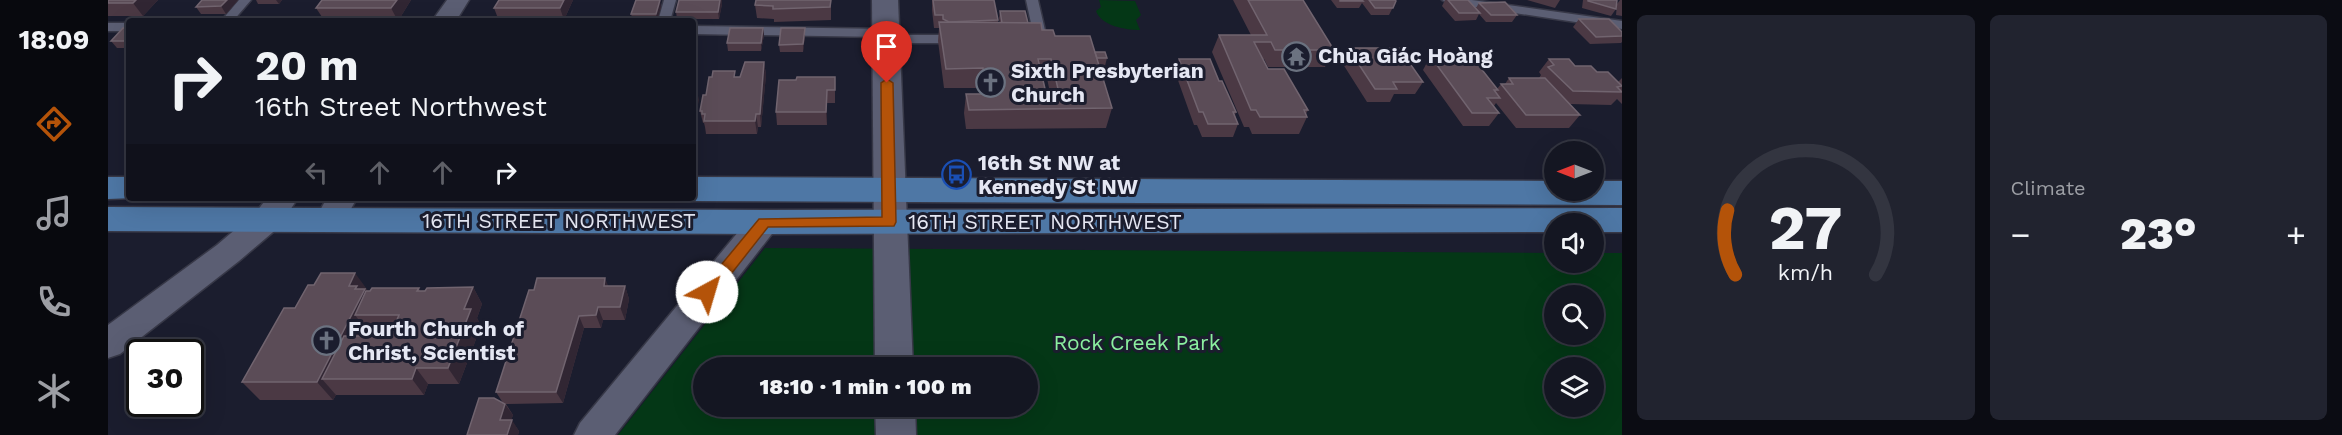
<!DOCTYPE html>
<meta charset="utf-8">
<style>
body{margin:0;font-family:"Work Sans",sans-serif;background:#21232f;color:#f1f3f6;height:100vh;display:flex;flex-direction:column;font-size:22px;white-space:nowrap}
*{box-sizing:border-box;margin:0}
p{font-size:20px;color:#9d9fa5}
.icon{flex:none;width:33px;height:33px;fill:none;stroke:currentColor;stroke-width:2;stroke-linecap:round;stroke-linejoin:round}
.map{position:relative;flex:1;overflow:hidden}
.panel{display:flex;flex-direction:column;gap:15px;padding:15px;background:#0b0c13;width:720px}
.panel>*{flex:none}
.guide{position:absolute;left:18px;top:18px;width:570px;height:183px;border-radius:6px;box-shadow:0 6px 24px #0002,0 0 0 2px #333540;background:#141622;color:#f1f3f6;overflow:hidden}
.needle{width:39px;rotate:270deg}
.tools{position:absolute;left:1436px;top:141px;display:grid;gap:12px}
.tools a{display:grid;place-items:center;width:60px;height:60px;border-radius:50%;background:#141622;box-shadow:0 6px 24px #0002,0 0 0 2px #333540;font-size:30px}
.speed{position:absolute;left:18px;top:339px;display:flex;gap:12px;font-size:30px;font-weight:700;text-align:center}
.speed>*{display:grid;place-content:center;width:78px;height:78px;border-radius:50%;background:#141622;box-shadow:0 6px 24px #0002,0 0 0 2px #333540;line-height:1}
.speed .limit{border:3px solid #111;border-radius:9px;background:#fff;color:#111}
.pin{position:absolute;display:grid;place-items:center;width:51px;height:51px;color:#fff;margin:-62px -26px;border-radius:50% 50% 50% 0;rotate:-45deg;box-shadow:0 0 6px #0007}
.pin .icon{rotate:45deg}
.me{position:absolute;width:66px;margin:-33px;rotate:39deg;stroke-linejoin:round;filter:drop-shadow(0 0 4px #0008)}
.turn{display:flex;align-items:center;gap:21px;height:126px;padding:0 30px;font-size:27px}
.turn .icon{width:78px;height:78px;stroke-width:2.5}
.turn b{display:block;font-size:42px;line-height:51px}
.lanes{display:flex;align-items:center;height:57px;padding:0 30px;background:#0003;justify-content:center;gap:30px;direction:ltr}
.lanes .off{opacity:.35}
.big{font-size:45px;font-weight:800;line-height:1.1}
.panel .tile{flex:1;display:flex;flex-direction:column;justify-content:center;gap:9px;min-width:0;padding:0 21px;border-radius:9px;background:#21232f}
.panel .dial{align-items:center;gap:0}
.dial svg{height:156px;overflow:visible;fill:none;stroke:#333540;stroke-width:7;stroke-linecap:round;text-anchor:middle}
.dial text{fill:#f1f3f6;stroke:none}
.heat{display:flex;justify-content:space-between;align-items:center;font-size:33px;direction:ltr}
.panel .tiles{flex:1;display:grid;gap:15px;grid-template-columns:repeat(2,1fr)}
.trip{position:absolute;left:585px;top:357px;width:345px;height:60px;border-radius:30px;background:#141622;box-shadow:0 6px 24px #0002,0 0 0 2px #333540;font-weight:800;line-height:60px;text-align:center}
main{display:flex;flex:1;min-height:0}
.menu{display:flex;flex-direction:column;width:108px;justify-content:space-around;align-items:center;background:#08090e;color:#9d9fa5}
.menu .icon{width:42px;height:42px}
.menu .active{color:#b45309}
.menu b{font-size:27px;color:#f1f3f6}
.map>svg:first-child{display:block}
.green{fill:#043716;fill-rule:evenodd}
.lines{fill:none;stroke-linecap:round;stroke-linejoin:round}
.service-casing{stroke:#373847;stroke-width:3}
.minor-casing{stroke:#373847;stroke-width:3}
.tertiary-casing{stroke:#373847;stroke-width:3}
.primary-casing{stroke:#373847;stroke-width:3}
.service{fill:#5b5e73;fill-rule:evenodd}
.minor{fill:#5b5e73;fill-rule:evenodd}
.tertiary{fill:#5b5e73;fill-rule:evenodd}
.primary{fill:#4e77a5;fill-rule:evenodd}
.wall{fill:#4b3944;fill-rule:evenodd}
.shaded-wall{fill:#312633}
.building{fill:#5b4c57;stroke:#71646f;stroke-width:1.5;fill-rule:evenodd}
.route{fill:#b45309;stroke:#753606;stroke-width:1.5}
.labels{text-anchor:middle;stroke-width:6;stroke-linejoin:round;paint-order:stroke}
.poi-label{font-size:21px;font-weight:bold;fill:#e5e7f3;stroke:#1b1d2e;text-anchor:start}
.street-label{font-size:21px;fill:#e5e7f3;stroke:#1b1d2e}
.park-label{font-size:21px;fill:#8bf0a0;stroke:#1b1d2e}
</style>
<main>
<nav class="menu">
<b>18:09</b>
<svg class="icon active" aria-label="directions" viewBox="0 0 24 24"><path d="M12 3l9 9-9 9-9-9zM9 14v-3h6M13 9l2 2-2 2"/></svg>
<svg class="icon" aria-label="music" viewBox="0 0 24 24"><path d="M9 18V5l10-2v13"/><circle cx="6" cy="18" r="3"/><circle cx="16" cy="16" r="3"/></svg>
<svg class="icon" aria-label="phone" viewBox="0 0 24 24"><path d="M5 4h4l2 5-3 2q2 4 5 5l2-3 5 2v4C11 20 4 13 5 4z"/></svg>
<svg class="icon" aria-label="climate" viewBox="0 0 24 24"><path d="M12 3v18M4 7l16 10M4 17L20 7"/></svg>
</nav>
<div class="map">
<svg width="1514" height="435" viewBox="0 0 1514 435">
<rect width="100%" height="100%" fill="#1b1d2e"/>
<!-- green -->
<g class="green">
<path d="M991,0L1027,1L1033,15L1028,20L1032,30C1018,30 993,26 988,11L993,7Z"/>
<path d="M657,248L1446,253V262H1485V253H1514V435H510ZM1446,296H1485V334H1446ZM596,368H920V406H596ZM1446,368H1485V406H1446Z"/>
</g>
<g class="lines">
<defs>
<g id="service">
<polygon points="131,0 143,0 125,21 113,21"/>
<polygon points="556,0 568,0 562,21 550,21"/>
<polygon points="918,0 930,0 939,39 937,42 931,43 925,39 926,37"/>
<polygon points="1334,0 1364,0 1514,21 1514,29 1340,3"/>
<rect x="0" y="23" width="21" height="8"/>
<polygon points="585,26 778,29 782,30 782,35 850,35 856,39 850,43 778,43 774,42 774,37 585,34"/>
</g>
<g id="minor">
<polygon points="339,0 361,0 348,21 324,21"/>
<polygon points="159,198 190,198 171,227 131,261 12,354 0,358 0,325 109,245 149,211"/>
<polygon points="219,198 249,198 233,227 222,230 211,227 207,219"/>
<polygon points="656,211 667,214 671,222 667,230 507,435 466,435 472,423 645,214"/>
</g>
<g id="tertiary">
<polygon points="764,0 790,0 805,368 767,368"/>
<polygon points="767,406 807,406 808,435 768,435"/>
</g>
<g id="primary">
<polygon points="0,177 21,177 21,198 26,198 0,199"/>
<polygon points="585,177 1446,181 1446,190 1485,190 1485,181 1514,181 1514,205 585,201 577,198 585,198"/>
<polygon points="0,207 656,210 1514,208 1514,232 1485,232 1485,224 1446,224 1446,232 656,234 0,231"/>
</g>
</defs>
<!-- service casing -->
<use href="#service" class="service-casing"/>
<!-- minor casing -->
<use href="#minor" class="minor-casing"/>
<!-- tertiary casing -->
<use href="#tertiary" class="tertiary-casing"/>
<!-- primary casing -->
<use href="#primary" class="primary-casing"/>
<!-- service -->
<use href="#service" class="service"/>
<!-- minor -->
<use href="#minor" class="minor"/>
<!-- tertiary -->
<use href="#tertiary" class="tertiary"/>
<!-- primary -->
<use href="#primary" class="primary"/>
</g>
<!-- wall -->
<g class="wall">
<polygon points="0,0 50,0 35,16 0,16"/>
<polygon points="94,0 130,0 118,14 93,14 88,7"/>
<polygon points="148,0 174,0 171,4 150,4"/>
<polygon points="214,0 303,0 290,21 216,20 208,8"/>
<polygon points="391,0 465,0 456,20 391,21 386,8"/>
<polygon points="571,0 614,0 614,4 611,19 569,19 568,12"/>
<polygon points="648,0 723,0 723,20 666,22 666,19 649,18 647,5"/>
<path d="M824,0H886L890,20V23H892L891,18L892,11L920,23L947,36L987,52L999,58L997,66H991L1004,108L998,128L858,129L856,113L858,94H873L872,88H836L830,41L831,28H826L824,10ZM935,78H939L942,93H938Z"/>
<polygon points="1125,0 1195,0 1226,50 1217,67 1160,67 1156,59 1155,59 1160,69 1200,110 1198,114 1199,117 1191,134 1144,134 1141,127 1136,127 1104,52 1111,35 1143,35"/>
<polygon points="1223,0 1287,0 1288,1 1281,15 1263,15 1254,3 1251,8 1229,8"/>
<polygon points="1337,0 1360,0 1368,8 1371,3 1409,15 1404,22 1378,22 1371,14 1368,20 1347,21 1334,6"/>
<polygon points="1419,0 1452,0 1447,8"/>
<polygon points="1475,0 1509,0 1508,9 1503,16 1474,8"/>
<polygon points="1512,0 1514,0 1514,16 1508,15 1509,4"/>
<polygon points="553,7 549,21 525,21 523,14"/>
<polygon points="1471,19 1514,32 1514,42 1513,43 1482,44 1465,27"/>
<polygon points="21,28 21,48 9,48 3,41"/>
<polygon points="655,28 656,35 653,51 620,51 619,43"/>
<polygon points="697,35 695,52 672,52 671,45"/>
<polygon points="1240,48 1315,82 1307,94 1286,94 1282,102 1259,102 1233,61"/>
<polygon points="1324,53 1346,57 1389,89 1393,84 1397,84 1401,78 1431,78 1433,75 1431,72 1441,59 1489,72 1510,82 1514,78 1514,104 1509,99 1503,105 1461,104 1472,115 1461,128 1408,128 1388,103 1386,106 1391,113 1381,126 1355,126 1315,70"/>
<polygon points="1071,59 1111,81 1128,112 1127,115 1130,124 1125,137 1094,137 1089,125 1086,125 1067,72"/>
<polygon points="656,62 658,75 653,127 650,127 649,134 598,134 597,127 596,123 595,123 592,111 604,77 632,77"/>
<polygon points="727,77 727,103 719,103 719,125 669,125 668,112 688,80"/>
<polygon points="500,286 517,286 521,299 517,320 495,320 493,328 476,328 455,403 398,404 405,415 403,420 411,431 410,435 395,403 388,392"/>
<path d="M365,287L374,304L369,318L373,326L351,384H320L316,395H228L225,400H152L134,382L261,291L311,288L312,291ZM259,331H284L282,336H256Z"/>
</g>
<!-- shaded-wall -->
<g class="shaded-wall">
<polygon points="28,0 50,0 35,16 25,3"/>
<polygon points="119,0 130,0 118,14 113,6"/>
<polygon points="168,0 174,0 171,4"/>
<polygon points="289,0 303,0 290,21 283,8"/>
<polygon points="456,0 465,0 456,20 452,8"/>
<polygon points="552,0 553,7 549,21 548,14"/>
<polygon points="612,0 614,0 614,4 611,19 610,12"/>
<polygon points="655,28 656,35 653,51 653,43"/>
<polygon points="697,28 697,35 695,52 695,44"/>
<polygon points="656,62 658,75 653,127 652,114"/>
<polygon points="585,71 587,79 585,87"/>
<polygon points="588,87 591,100 585,127 585,102"/>
<polygon points="719,90 719,125 718,112"/>
<polygon points="648,114 650,127 649,134 647,121"/>
<polygon points="247,273 261,292 247,315 259,331 235,379 214,379 228,395 225,400 209,382 241,286"/>
<polygon points="497,278 502,290 496,286"/>
<polygon points="517,286 521,299 517,320 512,307"/>
<polygon points="365,287 374,304 369,318 373,326 351,384 340,368 356,309"/>
<polygon points="490,307 495,320 493,328 488,315"/>
<polygon points="471,316 476,328 455,403 448,392"/>
<polygon points="308,368 320,384 316,395 304,379"/>
<polygon points="397,404 405,415 400,431 392,420"/>
<polygon points="404,420 411,431 410,435 399,435"/>
</g>
<!-- building -->
<g class="building">
<polygon points="0,0 28,0 25,3 0,3"/>
<polygon points="94,0 119,0 113,6 88,7"/>
<polygon points="214,0 289,0 283,8 208,8"/>
<polygon points="391,0 456,0 452,8 386,8"/>
<polygon points="528,0 552,0 548,14 523,14"/>
<polygon points="571,0 612,0 610,12 568,12"/>
<polygon points="648,0 723,0 722,7 665,9 665,6 647,5"/>
<polygon points="825,0 886,0 890,20 841,22 835,19 835,15 827,15"/>
<polygon points="1140,0 1195,0 1226,50 1167,50 1163,42 1146,42 1160,69 1176,69 1200,110 1196,110 1199,117 1152,117 1148,110 1143,110 1111,35 1159,35"/>
<polygon points="1232,0 1254,0 1255,1 1232,1"/>
<polygon points="1261,0 1287,0 1288,1 1285,8 1267,8"/>
<polygon points="1340,0 1360,0 1372,13 1351,13"/>
<polygon points="1480,0 1509,0 1508,9 1480,1"/>
<polygon points="1397,2 1409,15 1383,15 1371,3"/>
<polygon points="892,11 917,11 920,23 894,23"/>
<polygon points="1471,19 1501,19 1514,32 1514,36 1488,37"/>
<path d="M831,22L933,23L934,30H945L947,36H982L1004,108L861,110L858,94H879L875,68L838,69ZM930,59H943L951,93H938Z"/>
<polygon points="15,28 21,28 21,41 3,41"/>
<polygon points="622,28 655,28 653,43 619,43"/>
<polygon points="673,28 697,28 695,44 671,45"/>
<polygon points="1240,48 1291,48 1315,82 1285,82 1289,89 1267,89"/>
<polygon points="987,52 997,52 999,58 989,58"/>
<polygon points="1342,52 1346,57 1364,57 1390,90 1386,90 1392,98 1379,98 1391,113 1364,113 1323,57 1327,57 1324,53"/>
<polygon points="1071,59 1102,59 1111,81 1114,81 1128,112 1125,112 1130,124 1100,124 1095,112 1091,112"/>
<polygon points="1441,59 1461,59 1467,66 1483,66 1489,72 1500,72 1514,86 1509,87 1514,92 1465,91 1440,67 1446,65"/>
<polygon points="637,62 656,62 652,114 648,114 647,121 596,121 597,114 594,114 594,111 592,111 595,95 598,95 601,77 604,77 605,71 627,71 626,77 632,77"/>
<polygon points="689,77 727,77 727,90 719,90 718,112 668,112 671,80 688,80"/>
<polygon points="1401,78 1437,78 1472,115 1418,115 1393,84 1405,84"/>
<polygon points="585,87 588,87 585,102"/>
<polygon points="213,273 247,273 241,286 249,286 247,289 257,289 209,382 134,382 176,308 187,308 200,285 206,285"/>
<polygon points="429,278 497,278 496,286 517,286 512,307 490,307 488,315 471,316 448,392 388,392 421,290 426,290"/>
<polygon points="365,287 356,309 363,309 340,368 308,368 304,379 214,379 236,336 282,336 291,315 247,315 258,291 262,291 264,288 311,288 309,291 317,291 319,288"/>
<polygon points="371,398 386,398 397,404 392,420 404,420 399,435 359,435"/>
</g>
<!-- route -->
<polygon class="route" points="779,79 785,83 788,222 786,226 660,227 605,297 594,297 592,292 594,288 651,219 774,217 773,83"/>
<!-- icons -->
<defs>
<symbol id="temple-ring" viewBox="-11 -11 22 22"><circle r="9.5" fill="#1b1d2e" stroke="#6b7280" stroke-width="1.5"/><path d="M0-6L5-2H3V0L6.5 2.5H4V6H1.5V3h-3V6H-4V2.5H-6.5L-3 0V-2H-5Z" fill="#6b7280"/></symbol>
<symbol id="church-ring" viewBox="-11 -11 22 22"><circle r="9.5" fill="#1b1d2e" stroke="#6b7280" stroke-width="1.5"/><path d="M-1.2-6h2.4v3.5h3.3v2.4h-3.3V6h-2.4V-.1h-3.3v-2.4h3.3Z" fill="#6b7280"/></symbol>
<symbol id="bus-ring" viewBox="-11 -11 22 22"><circle r="9.5" fill="#1b1d2e" stroke="#1a4fb4" stroke-width="1.5"/><path d="M-5-6H5V4H4V6H2V4H-2V6H-4V4H-5ZM-3.5-4V0h7V-4ZM-3.5 1.2v1.5H-2V1.2ZM2 1.2v1.5H3.5V1.2Z" fill="#1a4fb4"/></symbol>
</defs>
<g fill-rule="evenodd">
<use href="#temple-ring" x="1172" y="40" width="33" height="33"/>
<use href="#church-ring" x="866" y="66" width="33" height="33"/>
<use href="#bus-ring" x="832" y="158" width="33" height="33"/>
<use href="#church-ring" x="202" y="324" width="33" height="33"/>
</g>
<g class="labels">
<!-- poi labels -->
<g class="poi-label">
<text x="1210" y="63">Chùa Giác Hoàng</text>
<text x="903" y="78">Sixth Presbyterian<tspan x="903" dy="24">Church</tspan></text>
<text x="870" y="170">16th St NW at<tspan x="870" dy="24">Kennedy St NW</tspan></text>
<text x="240" y="336">Fourth Church of<tspan x="240" dy="24">Christ, Scientist</tspan></text>
</g>
<!-- street labels -->
<g class="street-label">
<text x="451" y="228">16TH STREET NORTHWEST</text>
<text x="937" y="229">16TH STREET NORTHWEST</text>
</g>
<!-- park labels -->
<g class="park-label">
<text x="1029" y="350">Rock Creek Park</text>
</g>
</g>
</svg>
<div class="tools">
<a><svg class="needle" viewBox="-14 -14 28 28"><path d="M0-13l5 13h-10z" fill="#e53935"/><path d="M0 13l5-13h-10z" fill="#9d9fa5"/></svg></a>
<a><svg class="icon" aria-label="sound" viewBox="0 0 24 24"><path d="M4 9h4l5-4v14l-5-4H4zM17 9q2 3 0 6"/></svg></a>
<a><svg class="icon" aria-label="search" viewBox="0 0 24 24"><circle cx="10" cy="10" r="6"/><path d="M15 15l6 6"/></svg></a>
<a><svg class="icon" aria-label="layers" viewBox="0 0 24 24"><path d="M12 4l9 5-9 5-9-5zM3 14l9 5 9-5"/></svg></a>
</div>
<div class="speed"><div class="limit">30</div></div>
<div class="pin" style="left:779px;top:83px;background:#d93025"><svg class="icon" aria-label="arrive" viewBox="0 0 24 24"><path d="M6 21V4h12l-3 4 3 4H6"/></svg></div>
<svg class="me" style="left:599px;top:292px" viewBox="-20 -20 40 40"><circle r="19" fill="#fff"/><path d="M0-13L10 11 0 6-10 11z" fill="#b45309"/></svg>
<div class="trip">18:10 · 1 min · 100 m</div>
<div class="guide">
<div class="turn"><svg class="icon" aria-label="right" viewBox="0 0 24 24"><path d="M7 20v-9h11M14 6l5 5-5 5"/></svg><div><b>20 m</b>16th Street Northwest</div></div>
<div class="lanes"><svg class="icon off" aria-label="left" viewBox="0 0 24 24"><path d="M17 20v-9H6M10 6l-5 5 5 5"/></svg><svg class="icon off" aria-label="ahead" viewBox="0 0 24 24"><path d="M12 20V5M6 11l6-6 6 6"/></svg><svg class="icon off" aria-label="ahead" viewBox="0 0 24 24"><path d="M12 20V5M6 11l6-6 6 6"/></svg><svg class="icon" aria-label="right" viewBox="0 0 24 24"><path d="M7 20v-9h11M14 6l5 5-5 5"/></svg></div>
</div>
</div>
<section class="panel">
<div class="tiles">
<div class="tile dial"><svg viewBox="0 0 100 80">
<path d="M14 69A42 42 0 1 1 86 69"/>
<path d="M14 69A42 42 0 0 1 10 36" stroke="#b45309"/>
<text x="50" y="56" font-size="32" font-weight="700">27</text>
<text x="50" y="72" font-size="11">km/h</text>
</svg></div>
<div class="tile"><p>Climate</p>
<div class="heat"><a>−</a><b class="big">23°</b><a>+</a></div>
</div>
</div>
</section>
</main>
